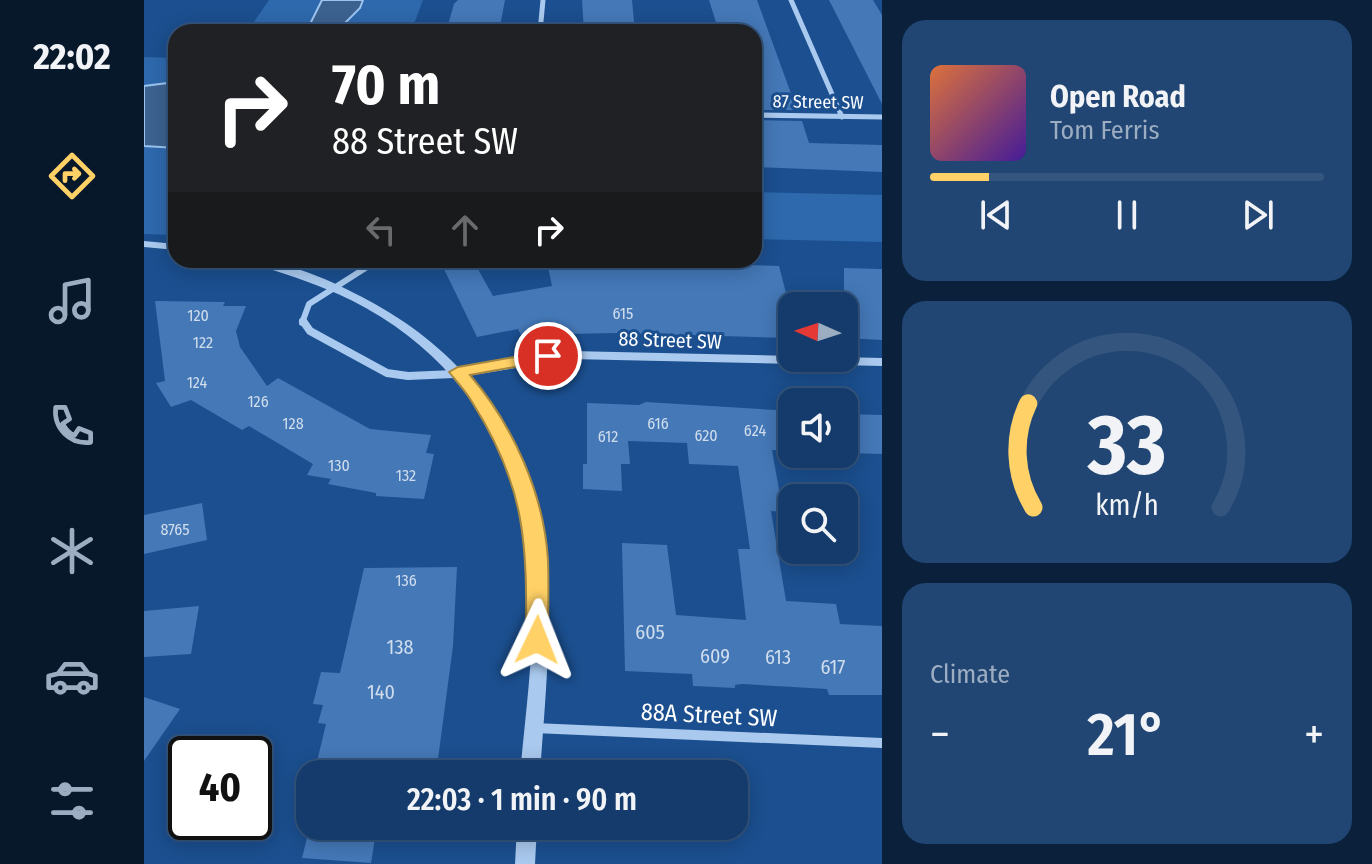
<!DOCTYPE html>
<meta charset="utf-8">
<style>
body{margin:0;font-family:"Fira Sans Condensed",sans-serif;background:#214673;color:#f1f3f6;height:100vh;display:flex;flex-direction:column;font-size:30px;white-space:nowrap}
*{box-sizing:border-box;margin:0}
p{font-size:26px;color:#9dadc1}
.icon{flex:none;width:44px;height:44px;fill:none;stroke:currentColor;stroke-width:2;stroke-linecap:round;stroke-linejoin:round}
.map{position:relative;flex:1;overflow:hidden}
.sheet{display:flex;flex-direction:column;gap:20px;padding:20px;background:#0b203b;width:490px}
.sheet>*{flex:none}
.banner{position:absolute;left:24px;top:24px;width:594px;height:244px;border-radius:24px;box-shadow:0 4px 20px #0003,0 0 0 2px #33557e;background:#202124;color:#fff;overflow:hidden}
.needle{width:52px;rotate:273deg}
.tools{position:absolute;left:634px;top:292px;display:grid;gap:16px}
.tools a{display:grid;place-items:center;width:80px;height:80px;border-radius:16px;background:#143b6b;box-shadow:0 4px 20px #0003,0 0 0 2px #33557e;font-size:40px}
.speed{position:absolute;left:24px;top:736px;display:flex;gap:16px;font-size:40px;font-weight:700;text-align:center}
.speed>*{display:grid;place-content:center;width:104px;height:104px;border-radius:50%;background:#143b6b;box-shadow:0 4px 20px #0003,0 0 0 2px #33557e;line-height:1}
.speed .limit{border:4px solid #111;border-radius:12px;background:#fff;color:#111}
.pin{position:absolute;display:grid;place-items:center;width:68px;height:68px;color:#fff;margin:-34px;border:4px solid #fff;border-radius:50%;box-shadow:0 2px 8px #0007}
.me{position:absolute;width:88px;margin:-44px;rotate:2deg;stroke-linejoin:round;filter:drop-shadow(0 0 6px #0008)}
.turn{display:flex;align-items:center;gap:28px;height:168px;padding:0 32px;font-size:36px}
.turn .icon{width:104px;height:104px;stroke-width:2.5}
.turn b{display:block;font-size:56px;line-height:68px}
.lanes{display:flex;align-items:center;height:76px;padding:0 32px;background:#0003;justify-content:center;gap:40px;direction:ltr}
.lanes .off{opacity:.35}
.big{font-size:60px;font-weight:600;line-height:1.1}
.sheet .widget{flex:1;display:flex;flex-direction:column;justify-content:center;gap:12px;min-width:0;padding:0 28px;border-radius:24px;background:#214673}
.sheet .dial{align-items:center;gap:0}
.dial svg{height:208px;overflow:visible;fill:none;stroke:#33557e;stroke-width:7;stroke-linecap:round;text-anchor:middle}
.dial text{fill:#f1f3f6;stroke:none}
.song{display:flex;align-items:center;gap:24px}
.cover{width:96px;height:96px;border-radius:12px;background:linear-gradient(135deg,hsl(20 70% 55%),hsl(260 70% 35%))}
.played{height:8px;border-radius:4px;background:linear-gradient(90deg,#ffd166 15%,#33557e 15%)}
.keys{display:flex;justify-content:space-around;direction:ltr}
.heat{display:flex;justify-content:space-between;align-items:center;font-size:44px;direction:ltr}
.trip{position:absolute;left:152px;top:760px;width:452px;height:80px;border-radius:24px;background:#143b6b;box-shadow:0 4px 20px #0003,0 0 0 2px #33557e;font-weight:600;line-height:80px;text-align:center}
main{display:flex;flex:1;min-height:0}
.dock{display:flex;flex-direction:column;width:144px;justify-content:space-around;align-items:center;background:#08182b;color:#9dadc1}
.dock .icon{width:56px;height:56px}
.dock .active{color:#ffd166}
.dock b{font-size:36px;color:#f1f3f6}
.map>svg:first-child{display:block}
.green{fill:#2e69ad}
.water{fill:#3c6290;stroke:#9cc4f0;stroke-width:2}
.building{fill:#4478b7}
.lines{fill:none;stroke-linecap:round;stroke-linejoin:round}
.minor-far3{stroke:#a9c9ee;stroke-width:5}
.minor-far2{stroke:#a9c9ee;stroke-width:6}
.minor-far1{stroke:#a9c9ee;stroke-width:8}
.minor{stroke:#a9c9ee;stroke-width:10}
.tertiary{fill:#a9c9ee;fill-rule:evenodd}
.route{fill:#ffd166;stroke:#a68842;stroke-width:2}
.labels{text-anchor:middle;stroke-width:6;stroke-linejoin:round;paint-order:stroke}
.number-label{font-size:16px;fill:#d0dded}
.far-street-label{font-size:18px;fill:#fff;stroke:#1b4f8f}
.street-label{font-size:20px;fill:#fff;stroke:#1b4f8f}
.near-number-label{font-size:20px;fill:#d0dded}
.near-street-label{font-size:24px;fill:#fff;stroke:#1b4f8f}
</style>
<main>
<nav class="dock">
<b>22:02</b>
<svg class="icon active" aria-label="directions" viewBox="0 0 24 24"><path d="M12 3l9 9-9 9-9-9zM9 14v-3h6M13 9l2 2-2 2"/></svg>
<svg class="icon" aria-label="music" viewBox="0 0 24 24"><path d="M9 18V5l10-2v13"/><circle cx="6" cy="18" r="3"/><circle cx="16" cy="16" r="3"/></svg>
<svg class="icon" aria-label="phone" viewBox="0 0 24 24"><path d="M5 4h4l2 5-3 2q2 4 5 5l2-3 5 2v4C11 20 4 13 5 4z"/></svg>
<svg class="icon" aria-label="climate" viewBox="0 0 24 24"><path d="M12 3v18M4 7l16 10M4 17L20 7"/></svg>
<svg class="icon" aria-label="car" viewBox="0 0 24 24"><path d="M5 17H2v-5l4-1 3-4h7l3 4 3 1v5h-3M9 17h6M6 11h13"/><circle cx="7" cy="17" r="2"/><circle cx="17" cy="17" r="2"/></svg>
<svg class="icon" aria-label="filters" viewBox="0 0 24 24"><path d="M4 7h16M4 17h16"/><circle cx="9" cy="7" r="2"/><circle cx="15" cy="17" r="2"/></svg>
</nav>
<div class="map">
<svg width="738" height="864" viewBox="0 0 738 864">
<rect width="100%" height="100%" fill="#1b4f8f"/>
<!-- green -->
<g class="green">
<polygon points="125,0 279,0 267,32 103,32"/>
<polygon points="0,57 32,58 32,235 0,234"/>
<polygon points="610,192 738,195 738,242 610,239"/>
</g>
<!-- water -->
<g class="water">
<polygon points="178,0 219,0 216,8 192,32 162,32"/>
<polygon points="32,82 32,148 0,146 0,86"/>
</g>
<!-- building -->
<g class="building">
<polygon points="314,0 361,0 355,32 302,32 310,4"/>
<polygon points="438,0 488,0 491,32 440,32"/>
<polygon points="565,0 613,0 653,110 610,110 610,32 575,32"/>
<polygon points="685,0 729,0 738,15 738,104"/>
<polygon points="610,120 658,121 665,143 738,145 738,172 610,167"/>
<polygon points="434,260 635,266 648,316 648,338 473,333 422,334 421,329 378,337 374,329 333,337 299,267 330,262 349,296 408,286 403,262"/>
<polygon points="700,268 738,269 738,340 700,338"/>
<polygon points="11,301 81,302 79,306 102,306 92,331 96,347 123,386 134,378 226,429 287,435 282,453 290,454 280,499 232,496 232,493 184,484 187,479 163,475 169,464 105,426 98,430 47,400 27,407 12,383 21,381"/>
<polygon points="502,402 648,411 648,451 628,450 639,512 627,511 642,601 692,604 696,624 738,626 738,695 685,695 683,689 598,684 591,685 591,688 549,686 548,674 481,671 478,543 523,545 532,615 602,620 594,549 606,549 594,466 545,464 543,443 484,441 486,464 477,464 478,491 439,489 439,464 443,464 443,403 495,405"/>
<polygon points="700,414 738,415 738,454 700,453"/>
<polygon points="58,503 63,540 0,554 0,515"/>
<polygon points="313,567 309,646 292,774 170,774 182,724 174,723 179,705 169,704 177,672 196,673 220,568"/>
<polygon points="55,606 47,654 0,657 0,611"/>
<polygon points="0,697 36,709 0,761"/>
<polygon points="166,826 233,826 227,863 158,858"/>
</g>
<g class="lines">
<!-- minor-far3 -->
<g class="minor-far3">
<polyline points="647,0 698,117"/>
<polyline points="396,32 399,0"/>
<polyline points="610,115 738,117"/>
</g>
<!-- minor-far2 -->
<polyline class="minor-far2" points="158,323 165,304 234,260"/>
<!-- minor-far1 -->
<polyline class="minor-far1" points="159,321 166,331 243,373 264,376 310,374 426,355 738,362"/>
<!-- minor -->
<polyline class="minor" points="390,728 738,743"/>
<!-- tertiary -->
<g class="tertiary">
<polygon points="0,241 32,244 32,250 0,247"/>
<path d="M100,260C146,260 192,283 231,304C272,327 309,357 337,394C425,510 405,638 396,774H376C383,698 395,620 384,543C369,431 297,340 194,294C164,281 133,271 102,262Z"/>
<polygon points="373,826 393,826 391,864 371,864"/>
</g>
</g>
<!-- route -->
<path class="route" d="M404,351L410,353L413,356L410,360L326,375C369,425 400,494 404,560C405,586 404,613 404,640L401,646L393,649L385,646L382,640C383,543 382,487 328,402C322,391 313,382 305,372L314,367Z"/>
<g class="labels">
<!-- number labels -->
<g class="number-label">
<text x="479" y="319">615</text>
<text x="54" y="321">120</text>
<text x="59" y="348">122</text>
<text x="53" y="388">124</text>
<text x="114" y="407">126</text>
<text x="149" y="429">128</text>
<text x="514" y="429">616</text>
<text x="611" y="436">624</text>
<text x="562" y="441">620</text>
<text x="464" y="442">612</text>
<text x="195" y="471">130</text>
<text x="262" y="481">132</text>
<text x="31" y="535">8765</text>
<text x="262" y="586">136</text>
</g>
<!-- far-street labels -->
<g class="far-street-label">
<text transform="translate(674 102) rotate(1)" y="6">87 Street SW</text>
</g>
<!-- street labels -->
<g class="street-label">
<text transform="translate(526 340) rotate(2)" y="7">88 Street SW</text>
</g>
<!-- near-number labels -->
<g class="near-number-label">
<text x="506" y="639">605</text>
<text x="256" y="654">138</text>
<text x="571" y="663">609</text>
<text x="634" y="664">613</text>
<text x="689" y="674">617</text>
<text x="237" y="699">140</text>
</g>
<!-- near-street labels -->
<g class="near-street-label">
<text transform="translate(565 715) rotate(3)" y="8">88A Street SW</text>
</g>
</g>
</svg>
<div class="tools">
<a><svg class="needle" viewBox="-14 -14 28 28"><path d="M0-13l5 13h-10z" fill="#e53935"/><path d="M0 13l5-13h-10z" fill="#9dadc1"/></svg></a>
<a><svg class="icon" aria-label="sound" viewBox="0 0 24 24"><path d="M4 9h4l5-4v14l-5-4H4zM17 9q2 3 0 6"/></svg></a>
<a><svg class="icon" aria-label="search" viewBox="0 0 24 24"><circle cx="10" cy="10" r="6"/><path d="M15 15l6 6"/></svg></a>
</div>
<div class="speed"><div class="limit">40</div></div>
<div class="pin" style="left:404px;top:356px;background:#d93025"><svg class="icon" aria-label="arrive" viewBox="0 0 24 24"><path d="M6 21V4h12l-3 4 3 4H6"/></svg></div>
<svg class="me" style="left:393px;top:640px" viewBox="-20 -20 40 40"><path d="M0-17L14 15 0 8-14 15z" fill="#ffd166" stroke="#fff" stroke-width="4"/></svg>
<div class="trip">22:03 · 1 min · 90 m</div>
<div class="banner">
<div class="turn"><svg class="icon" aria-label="right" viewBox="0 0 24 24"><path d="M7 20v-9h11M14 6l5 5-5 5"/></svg><div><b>70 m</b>88 Street SW</div></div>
<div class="lanes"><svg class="icon off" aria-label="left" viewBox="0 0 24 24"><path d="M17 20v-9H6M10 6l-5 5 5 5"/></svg><svg class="icon off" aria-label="ahead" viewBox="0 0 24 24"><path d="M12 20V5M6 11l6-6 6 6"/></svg><svg class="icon" aria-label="right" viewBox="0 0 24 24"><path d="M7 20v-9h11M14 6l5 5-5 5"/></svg></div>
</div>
</div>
<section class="sheet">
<div class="widget">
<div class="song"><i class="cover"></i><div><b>Open Road</b><p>Tom Ferris</p></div></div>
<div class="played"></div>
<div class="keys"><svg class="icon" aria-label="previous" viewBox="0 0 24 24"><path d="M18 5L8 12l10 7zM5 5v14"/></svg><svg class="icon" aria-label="pause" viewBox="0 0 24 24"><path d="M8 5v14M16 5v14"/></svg><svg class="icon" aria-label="next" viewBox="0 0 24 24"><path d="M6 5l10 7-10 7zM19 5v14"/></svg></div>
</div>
<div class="widget dial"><svg viewBox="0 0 100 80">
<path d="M14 69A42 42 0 1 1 86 69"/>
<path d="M14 69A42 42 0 0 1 12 29" stroke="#ffd166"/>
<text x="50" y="56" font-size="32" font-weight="700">33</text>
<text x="50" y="72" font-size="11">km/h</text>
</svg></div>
<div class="widget"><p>Climate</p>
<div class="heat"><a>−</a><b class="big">21°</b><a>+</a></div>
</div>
</section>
</main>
